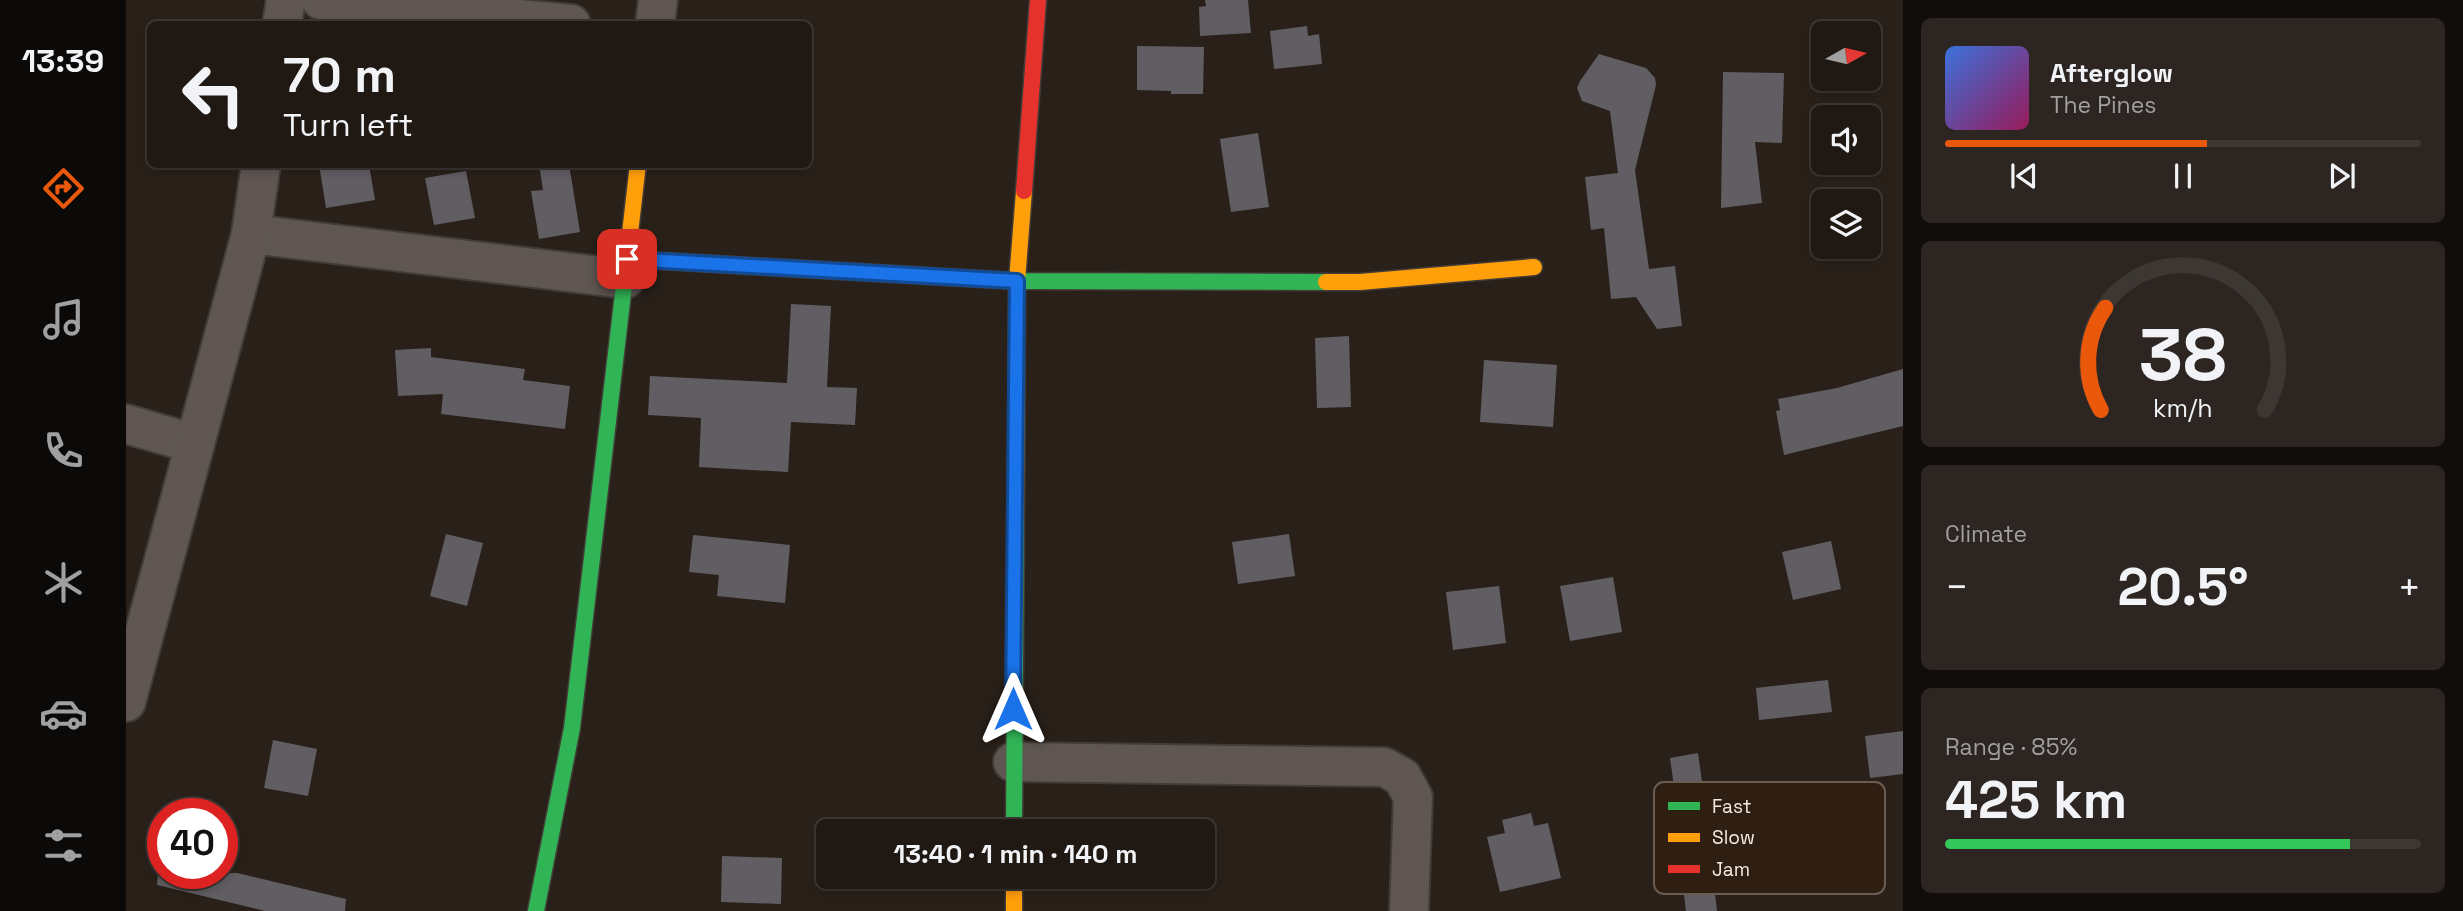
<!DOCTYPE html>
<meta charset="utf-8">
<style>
body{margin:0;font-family:"Space Grotesk",sans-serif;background:#2c2521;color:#f1f3f6;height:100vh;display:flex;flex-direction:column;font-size:26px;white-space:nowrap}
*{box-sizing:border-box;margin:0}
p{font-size:23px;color:#a1a0a0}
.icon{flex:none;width:38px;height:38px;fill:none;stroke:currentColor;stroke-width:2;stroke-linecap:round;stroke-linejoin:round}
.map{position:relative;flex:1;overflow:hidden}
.drawer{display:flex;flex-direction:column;gap:18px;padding:18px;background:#110d0a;width:560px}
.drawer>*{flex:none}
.top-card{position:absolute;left:21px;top:21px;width:665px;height:147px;border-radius:10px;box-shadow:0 4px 10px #0003,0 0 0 2px #3c3733;background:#1f1813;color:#f1f3f6;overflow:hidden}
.needle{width:46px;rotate:82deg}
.tools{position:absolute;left:1685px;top:21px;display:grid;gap:14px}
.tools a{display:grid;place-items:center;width:70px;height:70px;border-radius:10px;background:#1f1813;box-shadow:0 4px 10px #0003,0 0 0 2px #3c3733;font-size:35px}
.speed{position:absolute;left:21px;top:798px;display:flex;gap:14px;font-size:35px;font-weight:700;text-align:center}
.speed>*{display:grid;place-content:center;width:91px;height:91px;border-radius:50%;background:#1f1813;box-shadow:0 4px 10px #0003,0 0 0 2px #3c3733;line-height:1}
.speed .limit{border:10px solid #d22;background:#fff;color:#111}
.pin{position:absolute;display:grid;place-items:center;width:60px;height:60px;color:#fff;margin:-30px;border-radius:14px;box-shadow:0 4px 10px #0006}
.me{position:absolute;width:77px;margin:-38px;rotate:0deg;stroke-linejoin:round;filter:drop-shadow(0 0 5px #0008)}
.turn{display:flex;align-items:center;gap:24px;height:147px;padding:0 21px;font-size:32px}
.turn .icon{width:91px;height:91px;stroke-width:2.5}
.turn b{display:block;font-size:49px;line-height:60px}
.big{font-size:52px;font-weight:700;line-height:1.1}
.drawer .card{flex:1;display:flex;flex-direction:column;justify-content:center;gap:10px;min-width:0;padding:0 24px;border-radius:10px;background:#2c2521}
.drawer .dial{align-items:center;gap:0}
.dial svg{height:182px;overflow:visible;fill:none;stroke:#3c3733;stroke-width:7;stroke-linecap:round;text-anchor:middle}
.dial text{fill:#f1f3f6;stroke:none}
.song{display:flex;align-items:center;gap:21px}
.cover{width:84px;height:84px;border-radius:10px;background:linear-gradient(135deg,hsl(220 70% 55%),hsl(330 70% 35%))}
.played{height:7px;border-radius:4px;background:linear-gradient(90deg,#ea580c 55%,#3c3733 55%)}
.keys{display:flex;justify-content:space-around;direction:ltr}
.heat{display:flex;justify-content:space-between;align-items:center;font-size:38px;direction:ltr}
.charge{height:10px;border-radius:5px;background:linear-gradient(90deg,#34c759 85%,#3c3733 0)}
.trip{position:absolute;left:690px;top:819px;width:399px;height:70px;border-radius:10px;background:#1f1813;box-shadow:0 4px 10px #0003,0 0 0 2px #3c3733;font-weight:700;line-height:70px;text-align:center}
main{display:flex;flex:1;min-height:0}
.tab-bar{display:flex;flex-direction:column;width:126px;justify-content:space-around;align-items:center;background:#0c0a08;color:#a1a0a0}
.tab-bar .icon{width:49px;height:49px}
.tab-bar .on{color:#ea580c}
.tab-bar b{font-size:32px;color:#f1f3f6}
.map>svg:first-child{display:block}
.building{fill:#615e63}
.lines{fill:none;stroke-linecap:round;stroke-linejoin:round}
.street-casing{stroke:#423b36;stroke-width:42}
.fast-casing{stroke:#423b36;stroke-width:19}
.slow-casing{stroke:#423b36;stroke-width:19}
.jam-casing{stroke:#423b36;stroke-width:19}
.street{stroke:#5f5652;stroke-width:38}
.fast{stroke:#30b455;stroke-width:16}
.slow{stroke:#ff9f0a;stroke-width:16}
.jam{stroke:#e5322d;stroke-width:16}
.route-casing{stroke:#114b97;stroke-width:18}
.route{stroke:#1a73e8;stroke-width:12}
.key{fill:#2f1f13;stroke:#6b5c51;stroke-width:2}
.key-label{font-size:19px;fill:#f6eae2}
</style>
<main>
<nav class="tab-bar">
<b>13:39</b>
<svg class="icon on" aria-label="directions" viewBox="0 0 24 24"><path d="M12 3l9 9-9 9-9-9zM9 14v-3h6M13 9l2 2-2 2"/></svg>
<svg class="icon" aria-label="music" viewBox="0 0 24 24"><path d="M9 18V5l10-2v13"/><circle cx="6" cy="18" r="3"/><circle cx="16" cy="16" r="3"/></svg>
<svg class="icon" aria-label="phone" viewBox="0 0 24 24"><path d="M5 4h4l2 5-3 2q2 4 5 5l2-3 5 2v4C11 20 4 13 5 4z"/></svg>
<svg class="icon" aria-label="climate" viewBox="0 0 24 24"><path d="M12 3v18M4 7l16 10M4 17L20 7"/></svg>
<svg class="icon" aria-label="car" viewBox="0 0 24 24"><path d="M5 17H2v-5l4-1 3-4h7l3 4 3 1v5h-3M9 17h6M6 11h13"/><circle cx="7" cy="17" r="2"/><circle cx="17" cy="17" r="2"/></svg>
<svg class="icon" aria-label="filters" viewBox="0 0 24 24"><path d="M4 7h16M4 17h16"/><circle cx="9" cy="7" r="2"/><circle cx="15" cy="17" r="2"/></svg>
</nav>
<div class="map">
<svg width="1777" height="911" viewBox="0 0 1777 911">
<rect width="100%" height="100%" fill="#292019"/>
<!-- building -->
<g class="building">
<polygon points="1079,0 1122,0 1125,33 1074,36 1073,7 1080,6"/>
<polygon points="1181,26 1182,36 1193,34 1196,64 1148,69 1144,31"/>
<polygon points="1011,46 1078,47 1077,94 1045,94 1045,91 1011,90"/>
<polygon points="1473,54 1520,68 1529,78 1530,85 1509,170 1523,269 1549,266 1556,326 1531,329 1510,297 1485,299 1478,228 1465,230 1459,177 1492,173 1484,111 1456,101 1451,88 1454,81"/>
<polygon points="1597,72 1658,73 1656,143 1629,142 1636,203 1595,208"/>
<polygon points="1132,133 1143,207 1105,212 1094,139"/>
<polygon points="193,164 243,164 249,200 200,208"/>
<polygon points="413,164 443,164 454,232 413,239 405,191 417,190"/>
<polygon points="340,171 349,218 308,225 299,178"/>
<polygon points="665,304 705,306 701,387 731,388 729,425 665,422 662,472 573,467 575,418 522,415 524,376 661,383"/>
<polygon points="1223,336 1225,407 1191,408 1189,338"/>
<polygon points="305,348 305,357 399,369 397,380 444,386 439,429 315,414 317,394 272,396 269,350"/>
<polygon points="1358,360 1431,365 1427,427 1354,422"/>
<polygon points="1777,369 1777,426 1658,455 1650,411 1654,410 1652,399 1711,388"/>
<polygon points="320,534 357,543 341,606 304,596"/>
<polygon points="1163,534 1169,576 1112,584 1106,542"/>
<polygon points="567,535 664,545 659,603 591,596 593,575 563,572"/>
<polygon points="1705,541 1715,589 1667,600 1656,552"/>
<polygon points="1487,577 1496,632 1444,641 1434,586"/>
<polygon points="1373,586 1380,643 1327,650 1320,592"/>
<polygon points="1702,680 1706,712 1633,720 1630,688"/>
<polygon points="1777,731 1777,774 1744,778 1739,736"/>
<polygon points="147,740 191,749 182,796 138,788"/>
<polygon points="1572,753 1582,825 1554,829 1544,758"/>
<polygon points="1405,813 1408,826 1422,823 1435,878 1374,892 1361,837 1379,833 1376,820"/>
<polygon points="1582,833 1591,911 1560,911 1551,837"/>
<polygon points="596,856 656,858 655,904 595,902"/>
<polygon points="32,873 111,873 220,899 219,911 139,911 31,885"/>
</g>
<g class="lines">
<defs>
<g id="street">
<polyline points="195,0 445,24"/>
<polyline points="156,24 160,0"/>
<polyline points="529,24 532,0"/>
<polyline points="125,234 499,279"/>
<polyline points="0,424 69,444"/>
<polyline points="0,702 125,234 135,164"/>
<polyline points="887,762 1258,767 1276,777 1287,797 1283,911"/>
</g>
<g id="fast">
<polyline points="501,259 891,281 1200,282"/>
<polyline points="888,831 890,500"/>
<polyline points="410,911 446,728 500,268"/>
</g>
<g id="slow">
<polyline points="500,268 512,164"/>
<polyline points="1200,282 1234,282 1408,267"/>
<polyline points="890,500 891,281 898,191"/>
<polyline points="888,877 888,911"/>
</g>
<polyline id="jam" points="898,191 912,0"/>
</defs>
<!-- street casing -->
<use href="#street" class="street-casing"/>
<!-- fast casing -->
<use href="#fast" class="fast-casing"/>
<!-- slow casing -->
<use href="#slow" class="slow-casing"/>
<!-- jam casing -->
<use href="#jam" class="jam-casing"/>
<!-- street -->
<use href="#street" class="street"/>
<!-- fast -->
<use href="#fast" class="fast"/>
<!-- slow -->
<use href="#slow" class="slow"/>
<!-- jam -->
<use href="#jam" class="jam"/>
</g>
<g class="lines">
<defs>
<polyline id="route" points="501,259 891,281 887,709"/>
</defs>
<!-- route casing -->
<use href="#route" class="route-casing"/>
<!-- route -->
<use href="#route" class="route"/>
</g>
<!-- legend -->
<rect x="1528" y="782" width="231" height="112" rx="10" class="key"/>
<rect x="1542" y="802" width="32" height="8" fill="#30b455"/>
<rect x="1542" y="833" width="32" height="9" fill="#ff9f0a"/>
<rect x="1542" y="865" width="32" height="8" fill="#e5322d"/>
<g class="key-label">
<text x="1586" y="813">Fast</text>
<text x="1586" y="844">Slow</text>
<text x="1586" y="876">Jam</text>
</g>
</svg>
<div class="tools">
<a><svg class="needle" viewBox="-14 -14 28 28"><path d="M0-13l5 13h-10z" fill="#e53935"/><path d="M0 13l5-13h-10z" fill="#a1a0a0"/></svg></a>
<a><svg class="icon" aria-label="sound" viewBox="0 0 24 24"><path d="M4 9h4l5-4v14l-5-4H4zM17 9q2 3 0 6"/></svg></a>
<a><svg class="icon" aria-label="layers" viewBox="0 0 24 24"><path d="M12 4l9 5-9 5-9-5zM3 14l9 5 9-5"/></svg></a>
</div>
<div class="speed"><div class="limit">40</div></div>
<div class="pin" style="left:501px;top:259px;background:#d93025"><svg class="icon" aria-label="arrive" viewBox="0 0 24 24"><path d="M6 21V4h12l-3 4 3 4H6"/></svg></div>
<svg class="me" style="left:887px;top:709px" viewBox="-20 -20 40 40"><path d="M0-17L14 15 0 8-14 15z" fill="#1a73e8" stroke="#fff" stroke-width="4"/></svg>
<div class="trip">13:40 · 1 min · 140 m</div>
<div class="top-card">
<div class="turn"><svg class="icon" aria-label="left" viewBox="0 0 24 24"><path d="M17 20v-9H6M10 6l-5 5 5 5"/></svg><div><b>70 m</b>Turn left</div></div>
</div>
</div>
<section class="drawer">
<div class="card">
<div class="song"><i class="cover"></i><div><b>Afterglow</b><p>The Pines</p></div></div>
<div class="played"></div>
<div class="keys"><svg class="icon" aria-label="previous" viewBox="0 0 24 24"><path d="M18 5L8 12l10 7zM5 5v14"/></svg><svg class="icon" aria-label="pause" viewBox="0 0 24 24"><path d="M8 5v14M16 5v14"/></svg><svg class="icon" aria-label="next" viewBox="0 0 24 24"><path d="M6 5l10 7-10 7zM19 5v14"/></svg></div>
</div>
<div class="card dial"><svg viewBox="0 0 100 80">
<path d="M14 69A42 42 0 1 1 86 69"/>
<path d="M14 69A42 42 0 0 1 16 24" stroke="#ea580c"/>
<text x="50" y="56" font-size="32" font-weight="700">38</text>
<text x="50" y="72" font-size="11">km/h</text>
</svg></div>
<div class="card"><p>Climate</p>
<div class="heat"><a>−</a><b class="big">20.5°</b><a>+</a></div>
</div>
<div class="card"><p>Range · 85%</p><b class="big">425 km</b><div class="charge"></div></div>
</section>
</main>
